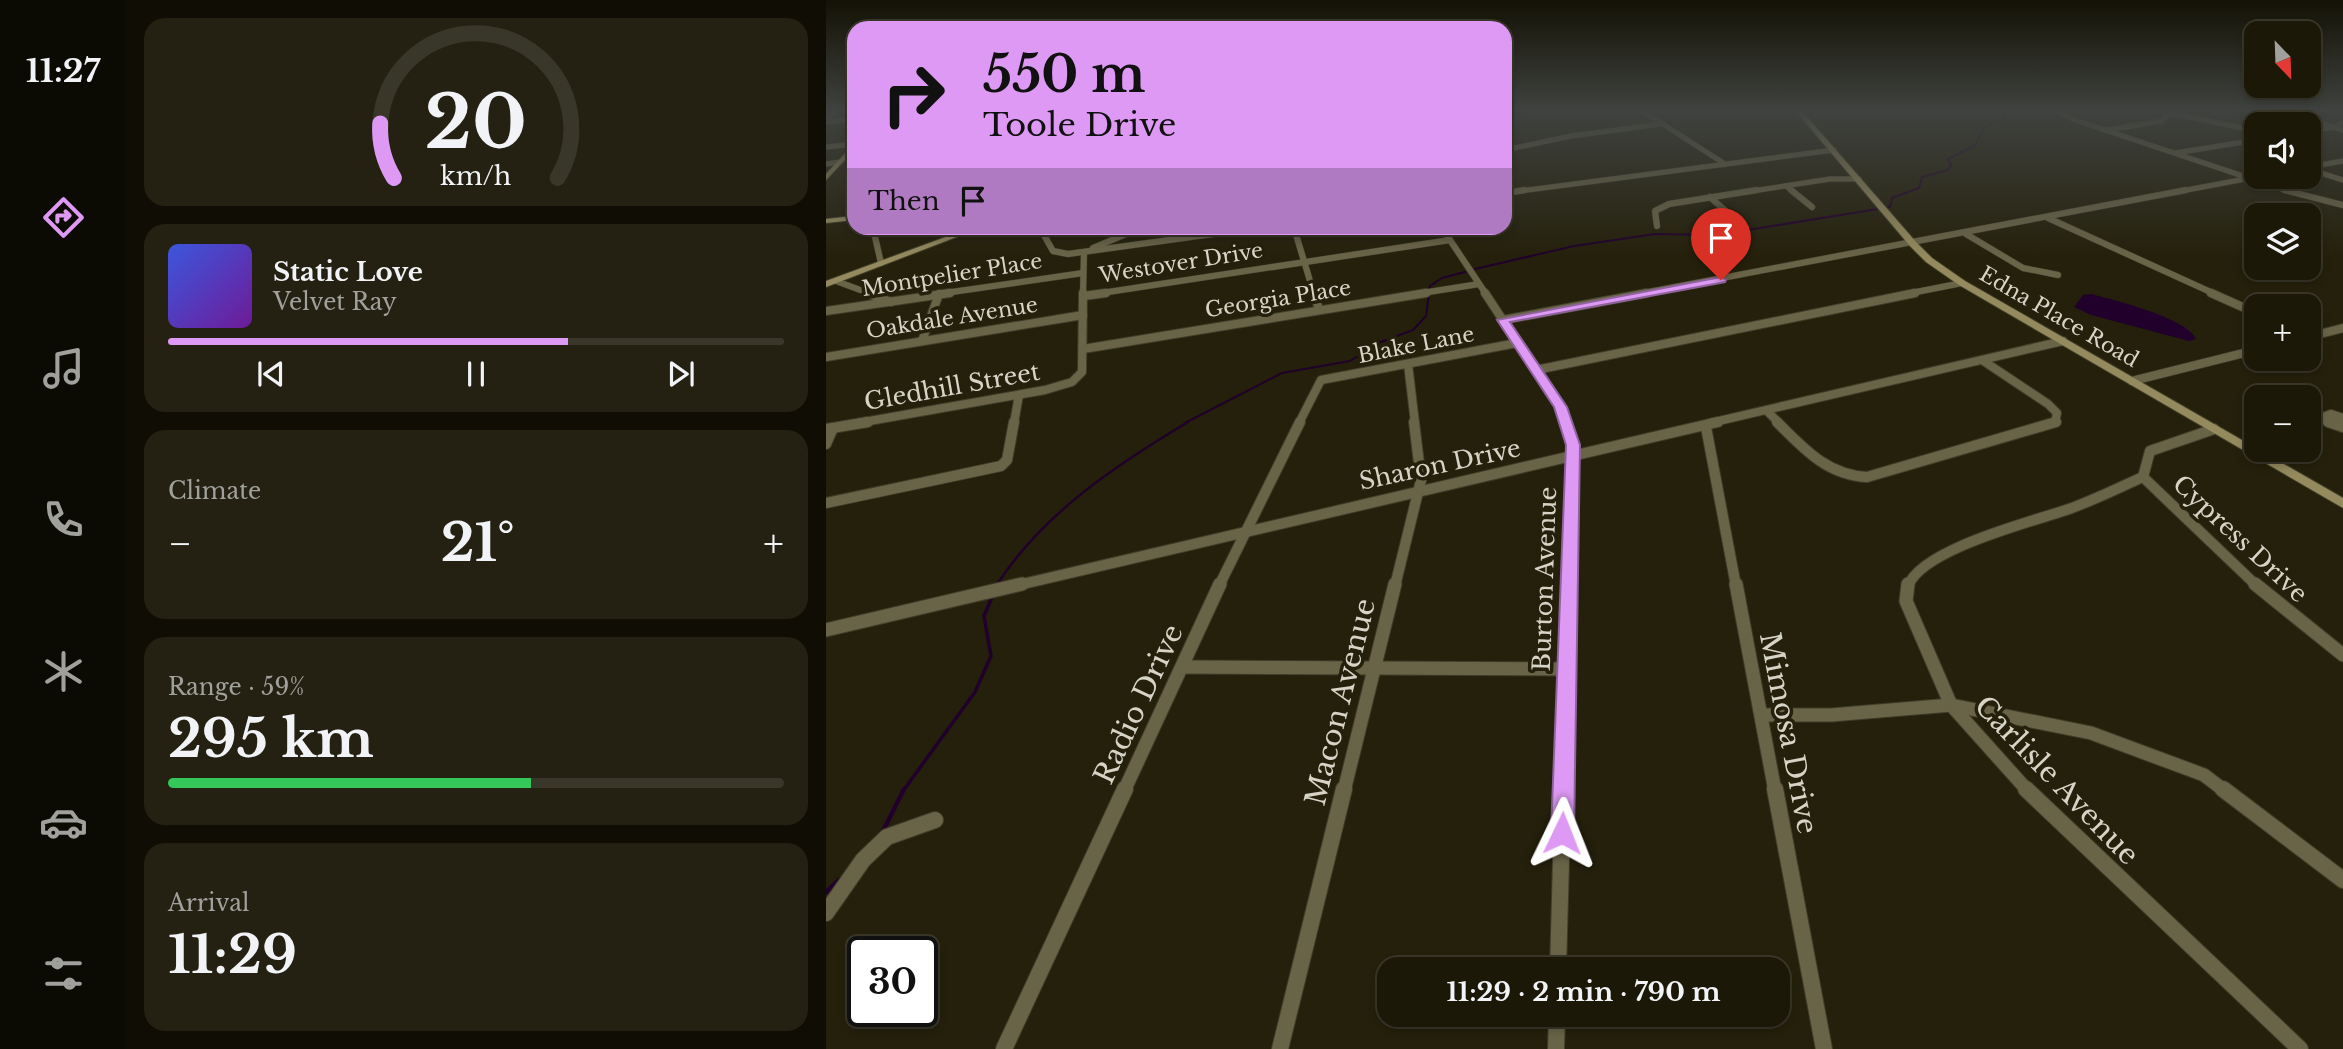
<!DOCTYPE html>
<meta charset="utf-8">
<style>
body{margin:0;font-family:"Libre Baskerville",serif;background:#242112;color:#f1f3f6;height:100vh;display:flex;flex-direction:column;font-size:26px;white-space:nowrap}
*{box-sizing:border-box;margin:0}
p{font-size:23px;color:#a0a09c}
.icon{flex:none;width:38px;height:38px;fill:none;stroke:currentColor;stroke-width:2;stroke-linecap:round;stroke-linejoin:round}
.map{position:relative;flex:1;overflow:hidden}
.drawer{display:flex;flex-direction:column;gap:18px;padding:18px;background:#0f0d04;width:700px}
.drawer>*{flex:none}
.top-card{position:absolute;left:21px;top:21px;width:665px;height:214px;border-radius:21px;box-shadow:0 4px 10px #0003,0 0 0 2px #393729;background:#dd99f3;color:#111;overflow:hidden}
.needle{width:46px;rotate:157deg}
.tools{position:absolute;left:1418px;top:21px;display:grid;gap:14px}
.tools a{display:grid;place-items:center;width:77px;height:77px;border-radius:14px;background:#1b1808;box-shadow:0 4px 10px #0003,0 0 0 2px #393729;font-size:35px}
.speed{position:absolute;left:21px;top:936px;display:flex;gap:14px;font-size:35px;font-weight:700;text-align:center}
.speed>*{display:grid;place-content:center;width:91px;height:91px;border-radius:50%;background:#1b1808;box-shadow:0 4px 10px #0003,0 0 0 2px #393729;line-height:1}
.speed .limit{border:4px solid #111;border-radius:10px;background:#fff;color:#111}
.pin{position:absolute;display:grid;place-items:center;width:60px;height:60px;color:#fff;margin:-72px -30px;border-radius:50% 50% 50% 0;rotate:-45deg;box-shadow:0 0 7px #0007}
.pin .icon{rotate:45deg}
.me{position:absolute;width:77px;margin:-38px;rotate:2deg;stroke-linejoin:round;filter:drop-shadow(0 0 5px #0008)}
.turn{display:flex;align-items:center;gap:24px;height:147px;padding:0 21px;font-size:32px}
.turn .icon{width:91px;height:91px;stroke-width:2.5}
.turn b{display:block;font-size:49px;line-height:60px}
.then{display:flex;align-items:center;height:66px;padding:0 21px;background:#0003;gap:14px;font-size:26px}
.big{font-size:52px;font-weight:800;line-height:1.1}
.drawer .tile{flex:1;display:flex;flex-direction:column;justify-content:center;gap:10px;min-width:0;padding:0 24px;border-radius:21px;background:#242112}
.drawer .dial{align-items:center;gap:0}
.dial svg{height:182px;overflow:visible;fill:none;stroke:#393729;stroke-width:7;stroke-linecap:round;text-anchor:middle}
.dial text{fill:#f1f3f6;stroke:none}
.song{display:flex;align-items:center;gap:21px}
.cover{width:84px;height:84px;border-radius:10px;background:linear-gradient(135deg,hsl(230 70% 55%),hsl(280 70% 35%))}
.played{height:7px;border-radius:4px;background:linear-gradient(90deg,#dd99f3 65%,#393729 65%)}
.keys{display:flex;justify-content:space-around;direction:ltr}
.heat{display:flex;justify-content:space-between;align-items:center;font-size:38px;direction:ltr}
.charge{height:10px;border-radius:5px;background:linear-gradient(90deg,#34c759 59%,#393729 0)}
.trip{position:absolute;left:551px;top:957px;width:413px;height:70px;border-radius:21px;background:#1b1808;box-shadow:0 4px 10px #0003,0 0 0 2px #393729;font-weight:800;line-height:70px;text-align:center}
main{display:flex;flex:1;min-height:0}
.tab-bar{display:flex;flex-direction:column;width:126px;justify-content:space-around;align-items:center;background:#0b0a03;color:#a0a09c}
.tab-bar .icon{width:49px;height:49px}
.tab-bar .active{color:#dd99f3}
.tab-bar b{font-size:32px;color:#f1f3f6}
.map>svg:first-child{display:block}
.water{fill:#21002b}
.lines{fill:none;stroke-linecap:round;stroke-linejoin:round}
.stream-far3{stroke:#21002b;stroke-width:2}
.stream-far2{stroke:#21002b;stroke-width:2.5}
.stream-far1{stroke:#21002b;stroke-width:3.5}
.stream{stroke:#21002b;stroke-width:4.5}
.street-far5-casing{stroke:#403d29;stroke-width:6}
.street-far4-casing{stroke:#403d29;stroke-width:7}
.street-far3-casing{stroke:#403d29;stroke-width:10}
.street-far2-casing{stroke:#403d29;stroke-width:12}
.street-far1-casing{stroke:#403d29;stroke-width:15}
.street-casing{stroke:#403d29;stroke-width:18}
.secondary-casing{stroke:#403d29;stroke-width:2}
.street-far5{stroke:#696448;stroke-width:5}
.street-far4{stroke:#696448;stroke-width:6}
.street-far3{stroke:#696448;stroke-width:8}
.street-far2{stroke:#696448;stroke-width:10}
.street-far1{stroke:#696448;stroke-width:13}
.street{stroke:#696448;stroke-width:16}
.secondary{fill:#948a5d;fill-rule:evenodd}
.route{fill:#dd99f3;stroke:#90639e;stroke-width:2}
.labels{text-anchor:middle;stroke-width:7;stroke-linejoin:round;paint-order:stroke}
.far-street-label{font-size:21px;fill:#d6d4c7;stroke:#24200b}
.street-label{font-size:24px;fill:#d6d4c7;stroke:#24200b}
.near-street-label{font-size:28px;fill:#d6d4c7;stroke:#24200b}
</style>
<main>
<nav class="tab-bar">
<b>11:27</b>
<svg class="icon active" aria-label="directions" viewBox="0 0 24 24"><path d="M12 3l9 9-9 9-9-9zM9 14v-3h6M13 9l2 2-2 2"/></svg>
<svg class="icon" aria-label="music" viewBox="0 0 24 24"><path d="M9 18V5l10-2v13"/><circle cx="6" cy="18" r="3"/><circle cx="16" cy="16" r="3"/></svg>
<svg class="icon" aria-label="phone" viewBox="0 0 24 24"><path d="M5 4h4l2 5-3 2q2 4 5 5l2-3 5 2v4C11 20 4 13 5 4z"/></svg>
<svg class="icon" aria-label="climate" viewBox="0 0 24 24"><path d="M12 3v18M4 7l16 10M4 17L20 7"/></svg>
<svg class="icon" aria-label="car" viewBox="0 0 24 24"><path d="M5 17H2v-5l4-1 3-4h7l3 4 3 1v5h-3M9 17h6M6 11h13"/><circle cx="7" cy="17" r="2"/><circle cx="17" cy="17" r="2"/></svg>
<svg class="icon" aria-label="filters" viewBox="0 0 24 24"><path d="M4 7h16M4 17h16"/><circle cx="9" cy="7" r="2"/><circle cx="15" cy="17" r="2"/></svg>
</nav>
<section class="drawer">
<div class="tile dial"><svg viewBox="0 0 100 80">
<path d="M14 69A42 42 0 1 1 86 69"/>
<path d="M14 69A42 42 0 0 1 8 45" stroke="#dd99f3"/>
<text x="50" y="56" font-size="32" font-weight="700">20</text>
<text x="50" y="72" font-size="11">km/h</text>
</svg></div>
<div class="tile">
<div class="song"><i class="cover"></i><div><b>Static Love</b><p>Velvet Ray</p></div></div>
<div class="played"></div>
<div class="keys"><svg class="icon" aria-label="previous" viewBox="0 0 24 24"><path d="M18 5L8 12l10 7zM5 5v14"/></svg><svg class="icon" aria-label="pause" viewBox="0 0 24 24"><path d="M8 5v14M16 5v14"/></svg><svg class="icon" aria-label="next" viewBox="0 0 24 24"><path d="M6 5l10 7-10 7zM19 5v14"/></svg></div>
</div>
<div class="tile"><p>Climate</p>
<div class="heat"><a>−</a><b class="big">21°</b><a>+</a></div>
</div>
<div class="tile"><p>Range · 59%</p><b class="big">295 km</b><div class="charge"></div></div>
<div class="tile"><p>Arrival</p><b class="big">11:29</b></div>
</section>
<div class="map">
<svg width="1517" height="1049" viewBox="0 0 1517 1049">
<rect width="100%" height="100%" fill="#24200b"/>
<!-- water -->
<path class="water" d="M1265,294C1288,300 1361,318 1370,339L1363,341L1265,315L1248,307L1257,295Z"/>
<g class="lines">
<!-- stream-far3 -->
<g class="stream-far3">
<path d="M649,269L748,246L829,234L891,235L1064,207L1066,198L1093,188L1096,177L1122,170L1125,165L1122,159L1150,145C1155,128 1162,124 1178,119L1179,110"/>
<polyline points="359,423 456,373 524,361 555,342 587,330 600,316 604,286 616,278 639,272"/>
</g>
<!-- stream-far2 -->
<path class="stream-far2" d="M170,586C216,514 290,465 362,422"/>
<!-- stream-far1 -->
<polyline class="stream-far1" points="77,791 149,692 165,656 158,616 167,595"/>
<!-- stream -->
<g class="stream">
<polyline points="57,831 78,789"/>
<polyline points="0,892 13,880"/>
</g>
<defs>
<g id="street-far5">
<polyline points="815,110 899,164"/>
<polyline points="1229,110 1249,120 1465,192"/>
<polyline points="1331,110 1430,131"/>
<polyline points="1453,110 1517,130"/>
<polyline points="679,112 686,110"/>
<polyline points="0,119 11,110"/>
<polyline points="0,122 28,119"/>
<polyline points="1281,130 1336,121 1344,112"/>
<polyline points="1482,131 1509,127 1517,122"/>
<polyline points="0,147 28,144"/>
<polyline points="679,150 745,136 835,124"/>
<polyline points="1349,153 1430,140"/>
<polyline points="18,158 28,157"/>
<polyline points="0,164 14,162"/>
<polyline points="1482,167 1517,161"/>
<polyline points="1482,169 1517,180"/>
<polyline points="960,186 968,192"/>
<polyline points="686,192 1008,150"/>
<polyline points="920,192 1004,179 1033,179"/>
<polyline points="1350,192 1430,177"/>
</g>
<g id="street-far4">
<polyline points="965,190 986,207"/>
<polyline points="1458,190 1517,205"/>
<polyline points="679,193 699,190"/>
<polyline points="884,197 912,222"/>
<polyline points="1222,218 1389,294"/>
<polyline points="831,226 829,211 843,204 931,190"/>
<polyline points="47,228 55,263"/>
<polyline points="214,228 227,251 242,254 430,228"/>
<polyline points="468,228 488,294"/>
<polyline points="616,228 660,294"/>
<polyline points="1140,234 1197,268 1232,275"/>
<polyline points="267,248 314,228"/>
<polyline points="10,281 45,294"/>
<polyline points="112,294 257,273"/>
<polyline points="257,294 258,253"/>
<polyline points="269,294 624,240"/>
<polyline points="590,294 653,284"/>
<polyline points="812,294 1360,190"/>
<polyline points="1080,294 1136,283"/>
</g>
<g id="street-far3">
<polyline points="40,293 65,302"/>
<polyline points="488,293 493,310"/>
<polyline points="659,293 734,407 740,423"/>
<polyline points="1385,293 1430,313"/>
<polyline points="258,296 280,293"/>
<polyline points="0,311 124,293"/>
<polyline points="677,320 821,293"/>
<polyline points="1482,337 1517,328"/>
<polyline points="96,341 113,294"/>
<polyline points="257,349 600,293"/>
<polyline points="0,357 257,315"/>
<polyline points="1156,360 1222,404 1231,413 1229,423"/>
<polyline points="582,364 589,423"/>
<polyline points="710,370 1089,293"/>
<polyline points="1306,381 1430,350"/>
<polyline points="942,412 953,423"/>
<polyline points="32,423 219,390 246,382 256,372 257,293"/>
<polyline points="188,423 193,395"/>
<polyline points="473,423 495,380 691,343"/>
<polyline points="884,423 1237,341"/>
<polyline points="1503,423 1497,417 1505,414 1517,418"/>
</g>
<g id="street-far2">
<polyline points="739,422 747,445 743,586"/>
<path d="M951,422C978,449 1001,475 1041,477L1230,422"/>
<polyline points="1502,422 1517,427"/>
<polyline points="880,427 910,586"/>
<polyline points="0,429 42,422"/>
<polyline points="0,444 7,428"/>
<polyline points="1317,477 1431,586"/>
<polyline points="0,503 175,466 181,460 188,422"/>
<polyline points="188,586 892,422"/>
<polyline points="393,586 474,422"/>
<polyline points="569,586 595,480 588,422"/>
<path d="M1082,586C1096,549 1205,522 1243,509C1268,500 1292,488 1317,477L1324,451L1388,429"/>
</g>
<g id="street-far1">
<polyline points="910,584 949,791"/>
<polyline points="1082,584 1080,601 1125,705 1202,791"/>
<polyline points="1429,584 1517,655"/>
<polyline points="0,630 196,584"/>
<polyline points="357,667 741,669"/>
<polyline points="935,715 1005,715 1125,705 1265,733 1378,775 1399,791"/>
<polyline points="298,791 394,584"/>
<polyline points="518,791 569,584"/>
<polyline points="737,791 743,584"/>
</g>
<g id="street">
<polyline points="949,789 998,1049"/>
<polyline points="1200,789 1474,1049"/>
<polyline points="1397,789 1517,880"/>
<polyline points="0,913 37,860 61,837 109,820"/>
<polyline points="732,970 737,789"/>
<polyline points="178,1049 299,789"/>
<polyline points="454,1049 518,789"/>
<polyline points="730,1049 731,1015"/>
</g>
<g id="secondary">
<polygon points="969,110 975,110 1090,242 1106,258 1139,281 1517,498 1517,508 1133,285 1100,262 1084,246"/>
<polygon points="28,144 28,150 0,180 0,174"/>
<polygon points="28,216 28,220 0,223 0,219"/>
<polygon points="144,228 154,228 0,287 0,281"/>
</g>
</defs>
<!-- street-far5 casing -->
<use href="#street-far5" class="street-far5-casing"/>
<!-- street-far4 casing -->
<use href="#street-far4" class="street-far4-casing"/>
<!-- street-far3 casing -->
<use href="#street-far3" class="street-far3-casing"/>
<!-- street-far2 casing -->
<use href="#street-far2" class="street-far2-casing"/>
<!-- street-far1 casing -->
<use href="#street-far1" class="street-far1-casing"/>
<!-- street casing -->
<use href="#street" class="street-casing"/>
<!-- secondary casing -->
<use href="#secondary" class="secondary-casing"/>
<!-- street-far5 -->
<use href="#street-far5" class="street-far5"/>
<!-- street-far4 -->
<use href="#street-far4" class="street-far4"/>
<!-- street-far3 -->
<use href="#street-far3" class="street-far3"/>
<!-- street-far2 -->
<use href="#street-far2" class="street-far2"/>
<!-- street-far1 -->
<use href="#street-far1" class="street-far1"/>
<!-- street -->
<use href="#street" class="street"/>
<!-- secondary -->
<use href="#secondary" class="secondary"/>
</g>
<!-- sky -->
<linearGradient id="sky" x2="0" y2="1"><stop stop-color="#141206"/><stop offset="0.43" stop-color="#3f423f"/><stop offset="1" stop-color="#3f423f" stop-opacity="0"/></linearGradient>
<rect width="1517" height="257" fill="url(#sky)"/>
<!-- route -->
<polygon class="route" points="895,277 900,280 899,282 684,322 741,407 754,445 748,833 744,840 736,843 728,840 725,833 740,445 728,407 671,320"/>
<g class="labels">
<!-- far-street labels -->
<g class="far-street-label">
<text transform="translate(355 263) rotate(-9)" y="7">Westover Drive</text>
<text transform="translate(126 275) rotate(-9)" y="7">Montpelier Place</text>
<text transform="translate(452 299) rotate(-9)" y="7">Georgia Place</text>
<text transform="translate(1233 317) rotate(30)" y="7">Edna Place Road</text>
<text transform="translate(126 318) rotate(-9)" y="7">Oakdale Avenue</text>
<text transform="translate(590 345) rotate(-11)" y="7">Blake Lane</text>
</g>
<!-- street labels -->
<g class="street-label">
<text transform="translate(126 387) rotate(-10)" y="8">Gledhill Street</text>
<text transform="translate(614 465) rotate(-12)" y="8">Sharon Drive</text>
<text transform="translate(1414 539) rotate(43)" y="8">Cypress Drive</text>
<text transform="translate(719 579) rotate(-88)" y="8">Burton Avenue</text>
</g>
<!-- near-street labels -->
<g class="near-street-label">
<text transform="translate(514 702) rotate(-76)" y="10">Macon Avenue</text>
<text transform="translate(312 704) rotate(-65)" y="10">Radio Drive</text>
<text transform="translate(963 733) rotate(79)" y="10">Mimosa Drive</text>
<text transform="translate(1231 780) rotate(46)" y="10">Carlisle Avenue</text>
</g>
</g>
</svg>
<div class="tools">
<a><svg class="needle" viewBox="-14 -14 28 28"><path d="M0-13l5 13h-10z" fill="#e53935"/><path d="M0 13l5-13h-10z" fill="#a0a09c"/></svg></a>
<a><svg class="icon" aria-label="sound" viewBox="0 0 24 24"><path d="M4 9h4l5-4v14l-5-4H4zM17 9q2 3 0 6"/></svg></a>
<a><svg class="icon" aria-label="layers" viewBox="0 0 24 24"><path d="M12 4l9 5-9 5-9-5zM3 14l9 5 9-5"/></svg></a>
<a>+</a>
<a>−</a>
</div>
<div class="speed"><div class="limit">30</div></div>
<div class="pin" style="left:895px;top:280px;background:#d93025"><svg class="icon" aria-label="arrive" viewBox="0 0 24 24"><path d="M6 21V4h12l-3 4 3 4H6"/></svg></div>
<svg class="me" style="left:736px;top:833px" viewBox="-20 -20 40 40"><path d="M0-17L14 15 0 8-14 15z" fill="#dd99f3" stroke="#fff" stroke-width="4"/></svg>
<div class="trip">11:29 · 2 min · 790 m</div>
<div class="top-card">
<div class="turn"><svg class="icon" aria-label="right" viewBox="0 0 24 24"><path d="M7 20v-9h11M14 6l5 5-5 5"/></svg><div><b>550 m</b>Toole Drive</div></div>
<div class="then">Then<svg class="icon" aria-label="arrive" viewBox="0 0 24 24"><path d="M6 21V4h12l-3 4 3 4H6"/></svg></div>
</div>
</div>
</main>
